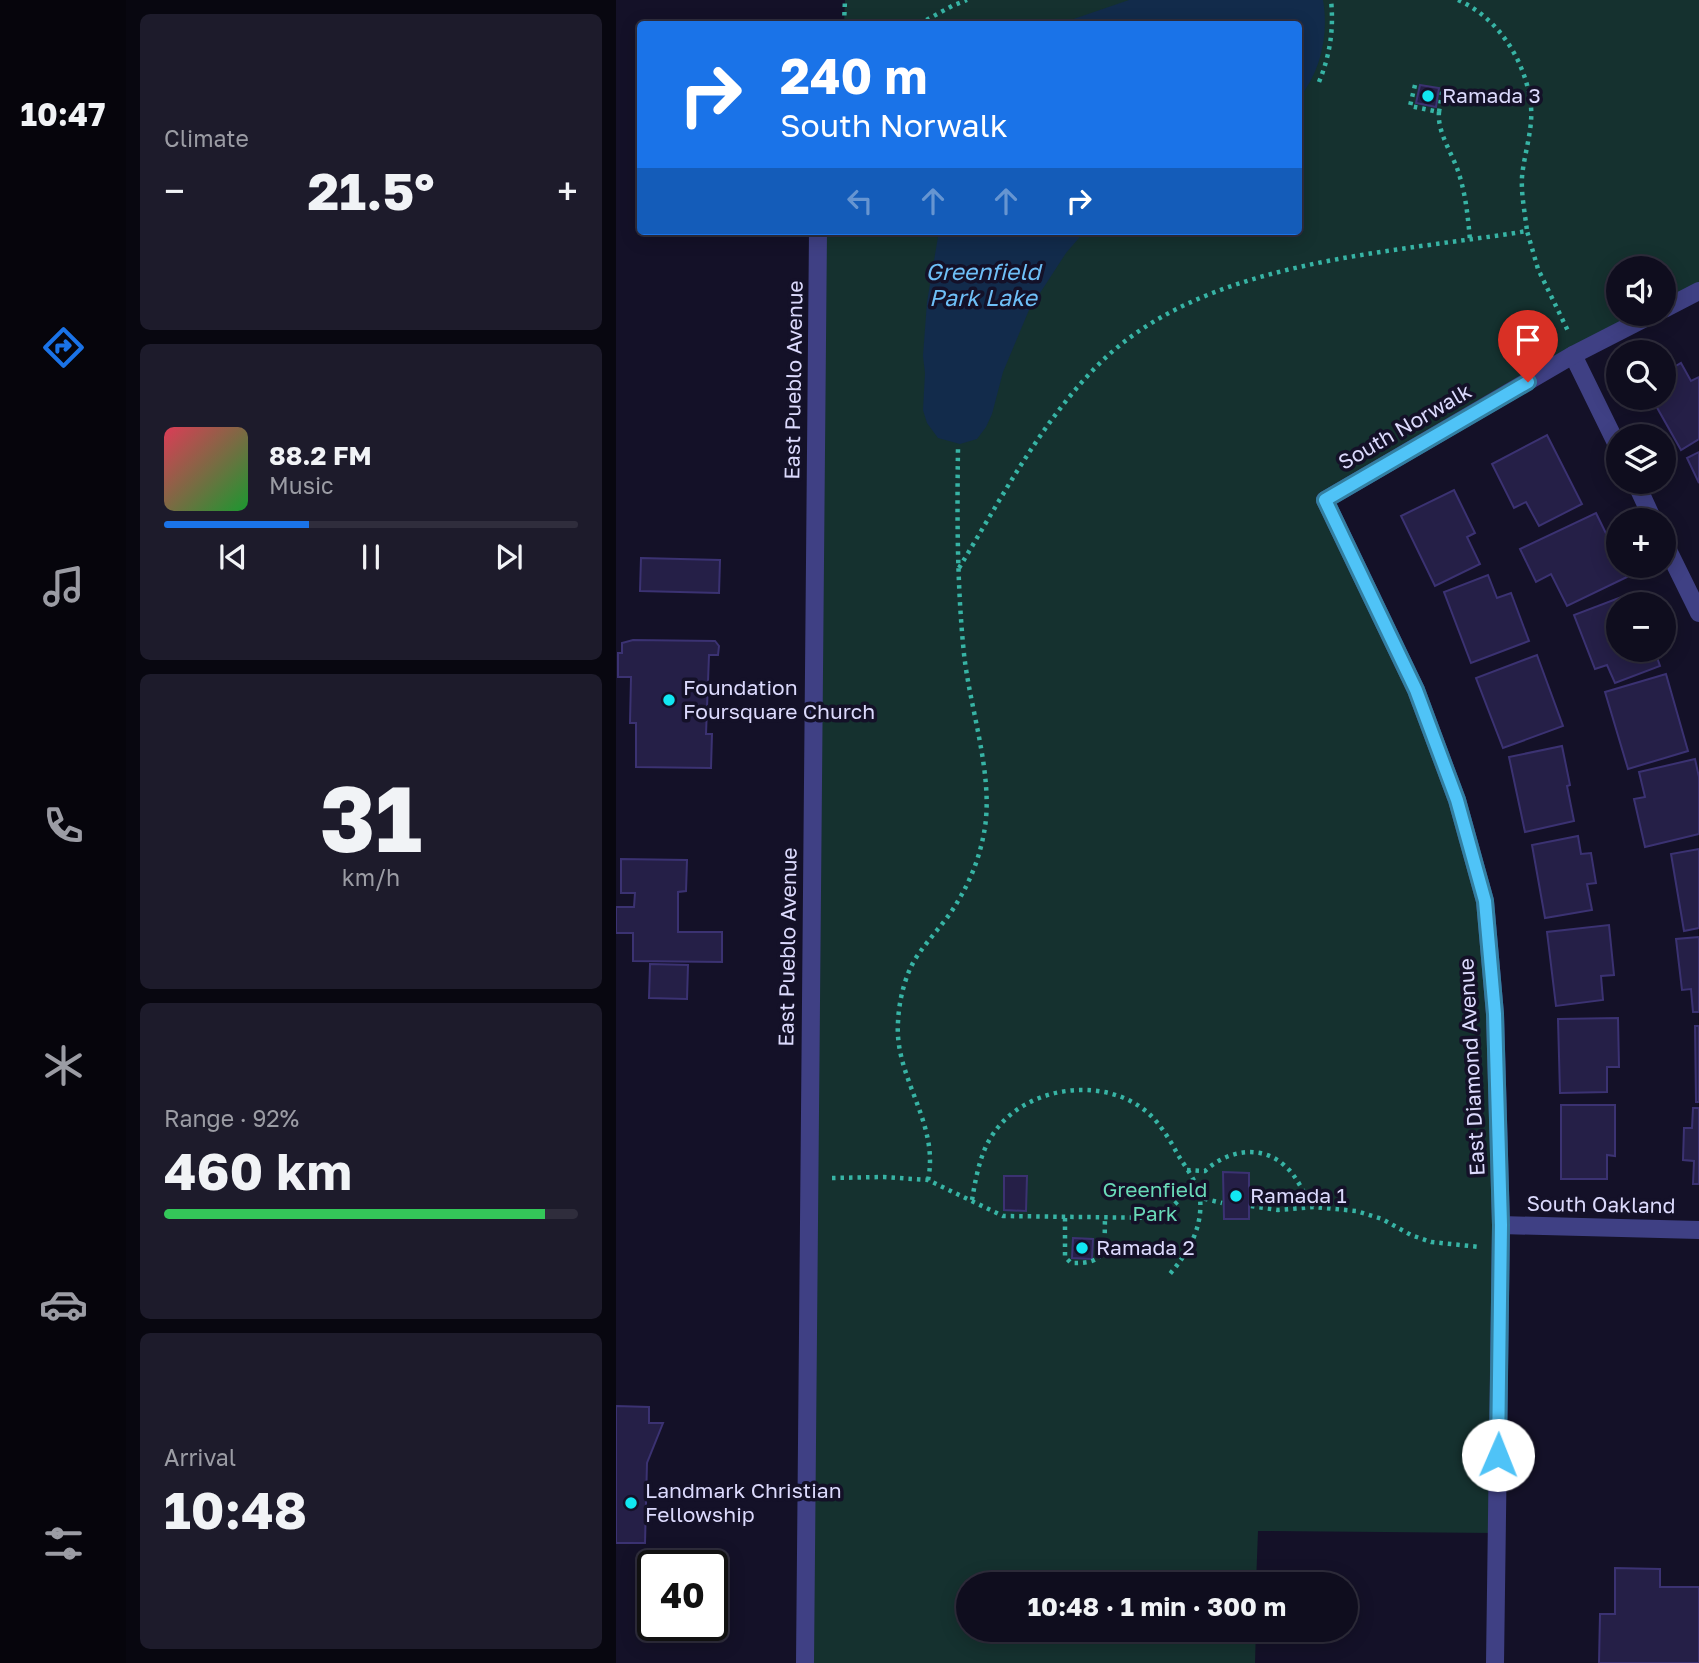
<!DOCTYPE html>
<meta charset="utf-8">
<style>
body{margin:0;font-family:"Golos Text",sans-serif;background:#1d1b2b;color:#f1f3f6;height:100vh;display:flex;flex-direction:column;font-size:26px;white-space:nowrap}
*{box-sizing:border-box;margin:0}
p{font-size:23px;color:#9b9ca4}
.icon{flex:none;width:38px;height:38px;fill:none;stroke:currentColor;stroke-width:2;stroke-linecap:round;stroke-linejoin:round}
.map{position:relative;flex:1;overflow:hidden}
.drawer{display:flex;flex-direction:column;gap:14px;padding:14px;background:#080710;width:490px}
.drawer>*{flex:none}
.guide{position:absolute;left:21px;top:21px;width:665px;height:214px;border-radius:7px;box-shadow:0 4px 18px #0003,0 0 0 2px #2f2d3c;background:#1a73e8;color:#fff;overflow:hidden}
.controls{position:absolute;left:990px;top:256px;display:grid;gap:14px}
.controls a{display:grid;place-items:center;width:70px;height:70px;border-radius:50%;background:#0f0d1e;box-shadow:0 4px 18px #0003,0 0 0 2px #2f2d3c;font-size:35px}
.speed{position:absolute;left:21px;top:1550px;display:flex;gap:14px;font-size:35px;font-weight:700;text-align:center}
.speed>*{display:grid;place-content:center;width:91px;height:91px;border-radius:50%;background:#0f0d1e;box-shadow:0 4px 18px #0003,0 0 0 2px #2f2d3c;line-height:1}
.speed .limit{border:4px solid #111;border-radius:10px;background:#fff;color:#111}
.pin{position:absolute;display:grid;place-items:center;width:60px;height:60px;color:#fff;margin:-72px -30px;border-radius:50% 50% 50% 0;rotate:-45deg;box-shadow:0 0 7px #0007}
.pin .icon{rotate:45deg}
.me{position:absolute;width:77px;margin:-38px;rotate:1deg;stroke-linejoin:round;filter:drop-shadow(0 0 5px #0008)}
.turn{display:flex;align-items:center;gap:24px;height:147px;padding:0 28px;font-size:32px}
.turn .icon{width:91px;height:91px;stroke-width:2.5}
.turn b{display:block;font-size:49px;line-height:60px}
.lanes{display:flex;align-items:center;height:66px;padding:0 28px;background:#0003;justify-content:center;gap:35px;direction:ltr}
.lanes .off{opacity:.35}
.big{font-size:52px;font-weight:700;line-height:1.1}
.drawer .card{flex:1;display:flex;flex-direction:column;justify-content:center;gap:10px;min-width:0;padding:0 24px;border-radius:10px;background:#1d1b2b}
.drawer .dial{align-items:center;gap:0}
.dial b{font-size:91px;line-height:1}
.song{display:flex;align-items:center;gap:21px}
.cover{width:84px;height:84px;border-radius:10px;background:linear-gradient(135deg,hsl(350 70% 55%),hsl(130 70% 35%))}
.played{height:7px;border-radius:4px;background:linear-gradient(90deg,#1a73e8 35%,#2f2d3c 35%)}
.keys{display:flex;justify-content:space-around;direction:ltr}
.heat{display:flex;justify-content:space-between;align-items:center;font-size:38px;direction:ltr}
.charge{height:10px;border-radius:5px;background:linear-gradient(90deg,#34c759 92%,#2f2d3c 0)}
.trip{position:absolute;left:340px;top:1572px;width:402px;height:70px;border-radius:35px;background:#0f0d1e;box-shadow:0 4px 18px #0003,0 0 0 2px #2f2d3c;font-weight:700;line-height:70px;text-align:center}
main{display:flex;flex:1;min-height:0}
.menu{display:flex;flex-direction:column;width:126px;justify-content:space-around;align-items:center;background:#06050c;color:#9b9ca4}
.menu .icon{width:49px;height:49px}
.menu .current{color:#1a73e8}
.menu b{font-size:32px;color:#f1f3f6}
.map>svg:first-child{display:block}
.green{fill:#15312f;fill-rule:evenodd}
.water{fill:#122b4b}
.building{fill:#251f47;stroke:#3b3272;stroke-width:2}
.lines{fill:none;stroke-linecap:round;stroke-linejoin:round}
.path{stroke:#37b4a5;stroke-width:4.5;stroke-dasharray:3.5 5;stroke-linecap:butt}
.minor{stroke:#3f4084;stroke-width:18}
.tertiary{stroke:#3f4084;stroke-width:18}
.route-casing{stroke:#337fa1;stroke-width:18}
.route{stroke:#4fc3f7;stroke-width:12}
.poi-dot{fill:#11e7f2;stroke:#141128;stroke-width:2.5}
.labels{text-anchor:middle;stroke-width:7;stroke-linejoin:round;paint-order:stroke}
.poi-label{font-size:21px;fill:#dcdafd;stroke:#141128;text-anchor:start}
.street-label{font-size:21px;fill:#dcdafd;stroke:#141128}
.park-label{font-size:21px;fill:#69dab8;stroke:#141128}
.water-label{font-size:23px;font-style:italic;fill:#6ebff7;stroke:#141128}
</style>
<main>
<nav class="menu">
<b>10:47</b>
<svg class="icon current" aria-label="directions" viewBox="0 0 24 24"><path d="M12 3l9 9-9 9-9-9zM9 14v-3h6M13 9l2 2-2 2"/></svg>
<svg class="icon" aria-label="music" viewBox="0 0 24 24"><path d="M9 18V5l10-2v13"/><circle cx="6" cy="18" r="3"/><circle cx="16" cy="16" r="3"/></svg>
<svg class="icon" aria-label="phone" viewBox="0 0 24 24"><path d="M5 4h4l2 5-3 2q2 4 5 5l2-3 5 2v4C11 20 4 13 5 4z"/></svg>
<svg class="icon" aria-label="climate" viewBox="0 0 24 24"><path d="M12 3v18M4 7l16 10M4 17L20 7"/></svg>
<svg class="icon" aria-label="car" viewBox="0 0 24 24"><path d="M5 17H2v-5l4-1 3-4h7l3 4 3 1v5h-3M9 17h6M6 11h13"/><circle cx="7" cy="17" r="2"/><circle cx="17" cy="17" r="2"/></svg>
<svg class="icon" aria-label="filters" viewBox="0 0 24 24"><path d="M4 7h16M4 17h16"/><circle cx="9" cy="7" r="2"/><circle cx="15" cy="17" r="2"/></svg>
</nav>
<section class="drawer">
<div class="card"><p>Climate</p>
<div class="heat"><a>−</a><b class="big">21.5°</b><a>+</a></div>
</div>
<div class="card">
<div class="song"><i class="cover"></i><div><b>88.2 FM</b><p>Music</p></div></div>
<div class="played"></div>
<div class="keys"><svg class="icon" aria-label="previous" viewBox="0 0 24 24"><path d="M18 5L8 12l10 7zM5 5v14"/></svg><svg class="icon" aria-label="pause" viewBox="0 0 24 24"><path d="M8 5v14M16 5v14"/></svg><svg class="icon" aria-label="next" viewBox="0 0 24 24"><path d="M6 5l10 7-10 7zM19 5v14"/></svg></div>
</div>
<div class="card dial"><b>31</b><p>km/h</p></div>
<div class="card"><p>Range · 92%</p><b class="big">460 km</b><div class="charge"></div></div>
<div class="card"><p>Arrival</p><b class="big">10:48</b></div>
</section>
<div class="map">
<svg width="1083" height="1663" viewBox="0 0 1083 1663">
<rect width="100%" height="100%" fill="#141128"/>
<!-- green -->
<path class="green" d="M229,0H1083V295L710,500L800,690L869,901L879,1014L880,1533L642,1531L640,1584H352V1629H640L639,1663H190L202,231H682V24H228ZM1003,268H1048V313H1003Z"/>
<!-- water -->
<g class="water">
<path d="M513,0H707C713,34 705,71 683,98L682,24H443Z"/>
<polygon points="323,231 469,231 450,253 413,310 387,372 376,414 370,427 361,439 344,444 322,438 311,423 307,410 309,373 307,356 311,302"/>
</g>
<!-- building -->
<g class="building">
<polygon points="804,85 823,88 820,107 800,103"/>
<polygon points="1065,363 1075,381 1083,377 1083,439 1065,450 1035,397 1048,397 1048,373"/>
<polygon points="931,435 966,504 923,526 910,502 898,508 876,464"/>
<polygon points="1083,452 1083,483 1071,458"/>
<polygon points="838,490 859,533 851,537 864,564 819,586 785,516"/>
<polygon points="980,513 1003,560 1003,565 1005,565 1011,577 951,606 935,574 920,582 904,549"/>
<polygon points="25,558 104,560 103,593 24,591"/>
<polygon points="872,575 881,598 895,593 913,641 855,663 828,592"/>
<polygon points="1016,593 1021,604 1003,604 1003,649 1038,649 1044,666 999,683 991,665 979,669 958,615"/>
<polygon points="17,640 99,641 103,646 102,655 93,655 90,734 96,734 95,768 20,767 20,723 14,723 15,677 2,677 2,653 6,653 6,643"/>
<polygon points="921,655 947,726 887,748 860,678"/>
<polygon points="1050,674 1072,751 1012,769 989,692"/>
<polygon points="946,746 954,785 951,786 958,821 909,832 893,757"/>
<polygon points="1079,759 1083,777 1083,834 1029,847 1018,799 1029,797 1023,772"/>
<polygon points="962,836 965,854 975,853 980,883 971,884 976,910 929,918 916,845"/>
<polygon points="1083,849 1083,928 1068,931 1055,854"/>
<polygon points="5,859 71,860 70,891 62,892 62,932 106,932 106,962 17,961 17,933 0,933 0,907 18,907 19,893 5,893"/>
<polygon points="993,925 998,975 985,976 987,1000 940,1006 931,932"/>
<polygon points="1083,937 1083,1012 1077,1012 1075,989 1066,990 1060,939"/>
<polygon points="34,964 72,965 71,999 33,998"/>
<polygon points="1002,1018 1003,1067 991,1067 991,1092 944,1093 942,1019"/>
<polygon points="1079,1026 1083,1026 1083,1102 1080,1102"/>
<polygon points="945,1105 999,1105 999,1156 991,1155 991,1179 945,1179"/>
<polygon points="1077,1108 1083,1108 1083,1184 1077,1184 1078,1161 1067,1160 1068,1128 1076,1128"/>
<polygon points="607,1172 633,1173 633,1219 608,1219"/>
<polygon points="388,1176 411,1176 410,1211 388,1210"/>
<polygon points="457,1238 477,1239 476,1259 456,1258"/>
<polygon points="0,1406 33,1407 33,1423 47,1423 31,1463 29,1543 0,1543"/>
<polygon points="999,1568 1044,1569 1044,1587 1083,1587 1083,1663 983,1663 984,1614 999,1614"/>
</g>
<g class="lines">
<!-- path -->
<g class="path">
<path d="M842,0C883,18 911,63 915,107C917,130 908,154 906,177C905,195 909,213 911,231"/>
<polyline points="228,24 229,0"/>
<polyline points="303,24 336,6 351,0"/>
<path d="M703,82C714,55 718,29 715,0"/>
<path d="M799,85L794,106L823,112C821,133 837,154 843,174C850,196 852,218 854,240"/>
<polyline points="823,112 827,87"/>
<path d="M343,568C385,499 424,424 480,367C585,259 772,254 911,231L922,269L953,333"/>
<path d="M571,1170L589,1171C611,1150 646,1144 669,1166C682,1177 687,1194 698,1207"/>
<polyline points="216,1178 268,1177 312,1180 387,1216 545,1218 569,1194 606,1203"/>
<path d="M312,1180C324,1123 278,1078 282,1022C283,999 290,970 304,952C316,935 332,919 342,901C356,878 365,853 369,827C377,773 354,709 348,654C341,586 341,516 342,448"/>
<path d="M356,1200C360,1177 364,1153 377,1134C409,1086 487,1075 531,1112C544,1123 554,1140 562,1155C570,1168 582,1183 584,1198C587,1228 572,1253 553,1275"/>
<polyline points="635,1206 662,1210 698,1207 740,1211 766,1219 795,1235 815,1242 864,1247"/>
<path d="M449,1218V1257L455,1263C493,1264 488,1250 489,1218"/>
</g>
<!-- minor -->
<g class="minor">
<polyline points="1048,309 1083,291"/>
<polyline points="957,355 1003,449"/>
<polyline points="1019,481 1037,520"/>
<polyline points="709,500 957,355 1039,313"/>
<polyline points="1048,542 1083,613"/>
<polyline points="885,1225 1083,1230"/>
<polyline points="189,1663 202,231"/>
</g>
<!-- tertiary -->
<polyline class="tertiary" points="709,500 800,690 841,800 869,901 879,1014 885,1225 879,1663"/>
</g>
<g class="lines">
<defs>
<polyline id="route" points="882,1455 885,1225 879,1014 869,901 841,800 800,690 709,500 912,382"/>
</defs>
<!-- route casing -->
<use href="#route" class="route-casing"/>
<!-- route -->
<use href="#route" class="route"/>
</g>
<!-- markers -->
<g class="poi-dot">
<circle cx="812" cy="96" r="7"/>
<circle cx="53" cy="700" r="7"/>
<circle cx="620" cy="1196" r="7"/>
<circle cx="466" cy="1248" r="7"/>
<circle cx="15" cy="1503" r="7"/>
</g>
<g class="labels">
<!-- poi labels -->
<g class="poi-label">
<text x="826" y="103">Ramada 3</text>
<text x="67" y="695">Foundation<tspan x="67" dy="24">Foursquare Church</tspan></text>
<text x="634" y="1203">Ramada 1</text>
<text x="480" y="1255">Ramada 2</text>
<text x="29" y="1498">Landmark Christian<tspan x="29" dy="24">Fellowship</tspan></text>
</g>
<!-- street labels -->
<g class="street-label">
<text transform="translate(178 380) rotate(-89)" y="7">East Pueblo Avenue</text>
<text transform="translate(789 427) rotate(-30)" y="7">South Norwalk</text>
<text transform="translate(172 947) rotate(-89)" y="7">East Pueblo Avenue</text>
<text transform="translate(856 1067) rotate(-93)" y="7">East Diamond Avenue</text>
<text transform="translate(985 1205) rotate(1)" y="7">South Oakland</text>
</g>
<!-- park labels -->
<g class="park-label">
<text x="539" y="1197">Greenfield<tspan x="539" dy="24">Park</tspan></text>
</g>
<!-- water labels -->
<g class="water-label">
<text x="367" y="280">Greenfield<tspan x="367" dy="26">Park Lake</tspan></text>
</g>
</g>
</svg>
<div class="controls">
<a><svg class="icon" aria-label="sound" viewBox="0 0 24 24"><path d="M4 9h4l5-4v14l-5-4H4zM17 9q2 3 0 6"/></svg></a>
<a><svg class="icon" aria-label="search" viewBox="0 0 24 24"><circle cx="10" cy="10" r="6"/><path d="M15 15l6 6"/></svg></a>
<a><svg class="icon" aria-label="layers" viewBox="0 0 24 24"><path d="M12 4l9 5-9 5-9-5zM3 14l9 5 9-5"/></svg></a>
<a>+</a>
<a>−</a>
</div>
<div class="speed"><div class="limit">40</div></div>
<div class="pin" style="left:912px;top:382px;background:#d93025"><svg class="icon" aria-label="arrive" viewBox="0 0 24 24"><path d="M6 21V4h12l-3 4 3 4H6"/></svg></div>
<svg class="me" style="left:882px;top:1455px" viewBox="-20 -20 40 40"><circle r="19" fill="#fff"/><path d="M0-13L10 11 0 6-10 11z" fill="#4fc3f7"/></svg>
<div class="trip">10:48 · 1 min · 300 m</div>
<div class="guide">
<div class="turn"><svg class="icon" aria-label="right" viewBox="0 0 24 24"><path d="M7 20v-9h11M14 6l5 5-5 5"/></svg><div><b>240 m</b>South Norwalk</div></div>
<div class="lanes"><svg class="icon off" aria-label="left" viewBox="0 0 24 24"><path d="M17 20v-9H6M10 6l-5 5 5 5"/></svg><svg class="icon off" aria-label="ahead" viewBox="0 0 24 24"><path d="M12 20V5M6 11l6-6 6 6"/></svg><svg class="icon off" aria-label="ahead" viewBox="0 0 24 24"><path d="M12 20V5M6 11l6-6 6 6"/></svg><svg class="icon" aria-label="right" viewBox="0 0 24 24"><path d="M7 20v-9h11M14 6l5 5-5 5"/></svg></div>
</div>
</div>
</main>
